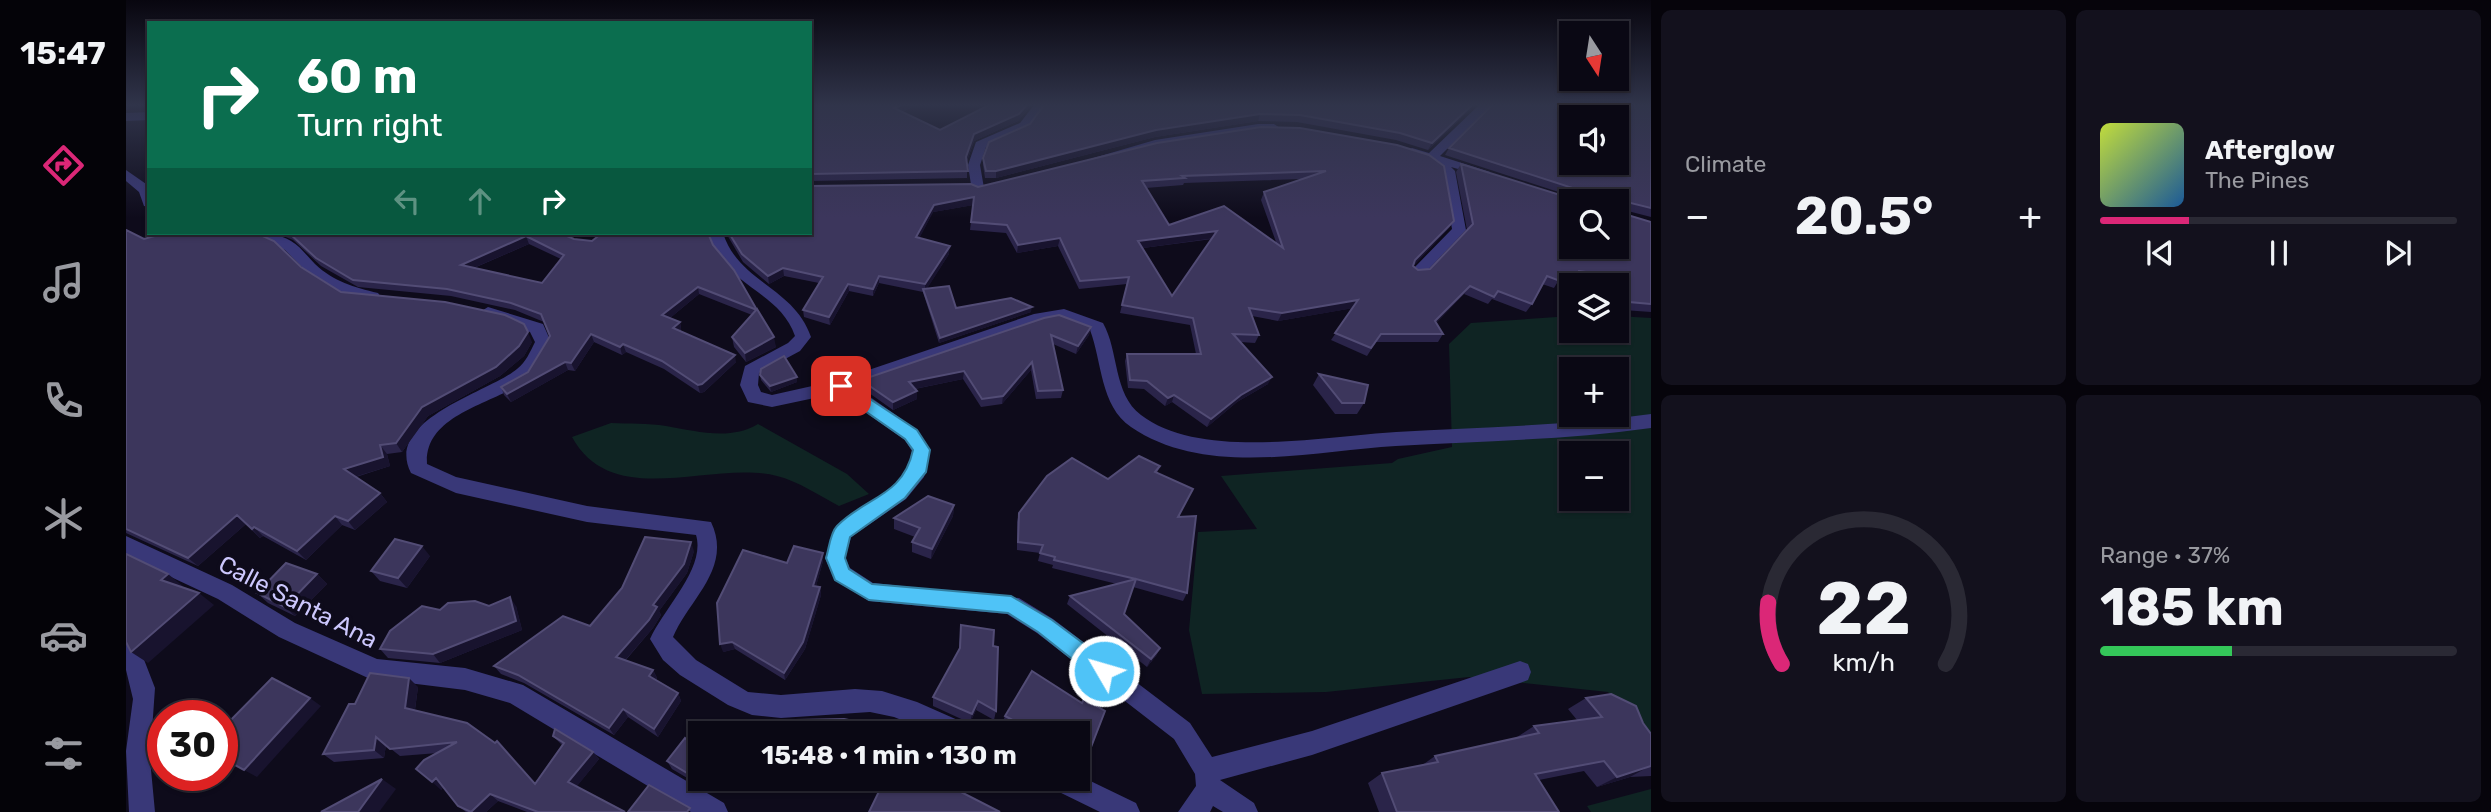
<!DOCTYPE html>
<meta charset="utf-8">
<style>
body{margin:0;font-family:Rubik,sans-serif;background:#13111d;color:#f1f3f6;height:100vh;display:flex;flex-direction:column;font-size:26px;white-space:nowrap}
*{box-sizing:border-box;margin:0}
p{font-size:23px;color:#999aa0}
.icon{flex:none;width:38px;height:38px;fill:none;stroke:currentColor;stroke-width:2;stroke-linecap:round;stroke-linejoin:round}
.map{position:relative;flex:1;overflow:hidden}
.sheet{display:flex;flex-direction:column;gap:10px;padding:10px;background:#06040b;width:840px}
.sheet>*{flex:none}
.top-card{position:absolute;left:21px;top:21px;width:665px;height:214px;border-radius:0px;box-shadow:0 2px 5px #0004,0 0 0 2px #2a2934;background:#0b6e4f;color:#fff;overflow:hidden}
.needle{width:46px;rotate:168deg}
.controls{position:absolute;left:1433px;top:21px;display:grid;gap:14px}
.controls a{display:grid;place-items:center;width:70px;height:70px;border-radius:0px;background:#0a0814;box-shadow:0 2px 5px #0004,0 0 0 2px #2a2934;font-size:35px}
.speed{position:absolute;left:21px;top:700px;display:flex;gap:14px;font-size:35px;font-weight:700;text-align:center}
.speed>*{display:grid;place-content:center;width:91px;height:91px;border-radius:50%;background:#0a0814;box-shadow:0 2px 5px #0004,0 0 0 2px #2a2934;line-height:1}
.speed .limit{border:10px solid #d22;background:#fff;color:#111}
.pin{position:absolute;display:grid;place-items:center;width:60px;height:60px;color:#fff;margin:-30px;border-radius:14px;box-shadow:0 4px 10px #0006}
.me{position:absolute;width:77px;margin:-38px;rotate:308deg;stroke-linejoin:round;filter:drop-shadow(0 0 5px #0008)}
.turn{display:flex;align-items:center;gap:24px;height:147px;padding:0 35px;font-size:32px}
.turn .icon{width:91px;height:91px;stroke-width:2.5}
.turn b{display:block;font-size:49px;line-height:60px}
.lanes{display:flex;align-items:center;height:66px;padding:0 35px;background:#0003;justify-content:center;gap:35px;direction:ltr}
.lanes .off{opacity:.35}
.big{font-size:52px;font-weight:700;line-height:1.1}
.sheet .tile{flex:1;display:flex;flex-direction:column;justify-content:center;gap:10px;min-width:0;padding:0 24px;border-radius:10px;background:#13111d}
.sheet .dial{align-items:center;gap:0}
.dial svg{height:182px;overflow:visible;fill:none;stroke:#2a2934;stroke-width:7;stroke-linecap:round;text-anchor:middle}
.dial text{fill:#f1f3f6;stroke:none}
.song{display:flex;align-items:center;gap:21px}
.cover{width:84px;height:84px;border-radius:10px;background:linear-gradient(135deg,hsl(70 70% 55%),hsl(210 70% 35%))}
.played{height:7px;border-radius:4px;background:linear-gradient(90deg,#db2777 25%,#2a2934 25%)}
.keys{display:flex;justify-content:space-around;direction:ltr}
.heat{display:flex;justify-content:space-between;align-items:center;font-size:38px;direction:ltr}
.charge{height:10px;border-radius:5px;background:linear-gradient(90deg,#34c759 37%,#2a2934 0)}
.sheet .tiles{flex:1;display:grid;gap:10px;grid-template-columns:repeat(2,1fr)}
.trip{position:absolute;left:562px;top:721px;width:402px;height:70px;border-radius:0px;background:#0a0814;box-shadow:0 2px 5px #0004,0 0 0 2px #2a2934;font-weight:700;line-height:70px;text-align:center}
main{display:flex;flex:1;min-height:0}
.dock{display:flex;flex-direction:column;width:126px;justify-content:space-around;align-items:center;background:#040308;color:#999aa0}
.dock .icon{width:49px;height:49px}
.dock .selected{color:#db2777}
.dock b{font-size:32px;color:#f1f3f6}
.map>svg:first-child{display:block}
.green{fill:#0f2423;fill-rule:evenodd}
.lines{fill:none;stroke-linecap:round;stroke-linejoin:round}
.street{fill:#393878;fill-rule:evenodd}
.wall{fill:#2a2449;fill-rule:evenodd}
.shaded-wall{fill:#18132e}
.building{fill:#3c365c;stroke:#524c75;stroke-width:2;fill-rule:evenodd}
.route{fill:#4fc3f7;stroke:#337fa1;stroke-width:2}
.labels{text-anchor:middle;stroke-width:7;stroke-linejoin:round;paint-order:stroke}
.near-street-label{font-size:24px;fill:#ccc7fd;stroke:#0e0b1b}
</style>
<main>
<nav class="dock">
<b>15:47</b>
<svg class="icon selected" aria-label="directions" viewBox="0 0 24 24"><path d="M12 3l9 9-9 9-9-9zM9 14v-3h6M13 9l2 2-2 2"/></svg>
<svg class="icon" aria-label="music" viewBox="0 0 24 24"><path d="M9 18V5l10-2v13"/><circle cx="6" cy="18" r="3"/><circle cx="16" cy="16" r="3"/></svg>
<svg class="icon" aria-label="phone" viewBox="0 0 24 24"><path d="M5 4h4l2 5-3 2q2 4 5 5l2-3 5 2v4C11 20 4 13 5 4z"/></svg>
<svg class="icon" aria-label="climate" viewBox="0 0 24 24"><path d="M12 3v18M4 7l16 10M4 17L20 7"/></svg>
<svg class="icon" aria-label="car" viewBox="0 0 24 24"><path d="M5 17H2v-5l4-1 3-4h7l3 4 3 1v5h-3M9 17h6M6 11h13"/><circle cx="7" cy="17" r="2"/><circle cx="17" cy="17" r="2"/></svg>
<svg class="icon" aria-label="filters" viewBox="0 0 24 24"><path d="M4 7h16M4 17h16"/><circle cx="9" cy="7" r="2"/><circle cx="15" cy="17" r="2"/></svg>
</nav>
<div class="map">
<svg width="1525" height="812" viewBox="0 0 1525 812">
<rect width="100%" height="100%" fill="#0e0b1b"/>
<!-- green -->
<g class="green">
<path d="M1445,316L1446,331H1491V316L1525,318V738L1482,692L1343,677L1200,692L1076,694L1063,630L1072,532L1131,529L1095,476L1266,463L1272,459L1326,447L1323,344L1345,323ZM1446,369H1491V415H1446ZM1446,453H1491V499H1446Z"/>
<path d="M485,423C503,424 522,423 540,426C570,431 604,441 632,424L721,474L743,494L713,506C694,496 672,481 651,476C586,459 487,512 446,437Z"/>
<polygon points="1525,789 1525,812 1465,812 1461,806"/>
</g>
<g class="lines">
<!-- street -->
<g class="street">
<polygon points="908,105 920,105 902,129 860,147 854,165 858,188 856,191 846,191 842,165 850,142 894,123"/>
<polygon points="1353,105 1365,105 1314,156 1364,172 1357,176 1325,167 1329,171 1340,230 1297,275 1287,275 1285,272 1287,269 1326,229 1316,172 1300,160 1280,152 1286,148 1303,153"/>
<polygon points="23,112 23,120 0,121 0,113"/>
<polygon points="1132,124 1148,124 1154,128 1148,132 1030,148 953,168 947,164 1029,140"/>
<polygon points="0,170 23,186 23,207 18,206 13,192 0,181"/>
<path d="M78,233C104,232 141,227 165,241C174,246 181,256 189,264C208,282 228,287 252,293L255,297L247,302L203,288L183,274L159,250L146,243L85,237Z"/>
<path d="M583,233H597C613,283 668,287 685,337L674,351L633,373L632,385L635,392L646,395L713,380L908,314L938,309L977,323C993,351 987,394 1015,415C1075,461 1199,436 1270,432C1355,427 1440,426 1525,414V428C1440,440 1356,441 1270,446C1186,451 1080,478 1005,427C974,406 976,361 964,330L937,319L916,323L730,387L791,430L804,450L798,477L780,499L725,537L719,558L724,568L747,583L893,598L927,619L1064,723L1086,757L1186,731L1394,661L1402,664L1405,672L1402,680L1394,683L1186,755L1094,780L1128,803L1132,812H1097L1087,806L1084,812H1052L1070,786L1069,774L1048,739L911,633L881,614L743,601L709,580L699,558L710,526L766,487L782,469L786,451L779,440L712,393L646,407L622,402L614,385L619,366L662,343L669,336C653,289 598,288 583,233Z"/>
<path d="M362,307L417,324L425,342C420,354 413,370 402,379C370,404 298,413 301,464L330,477L461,506L585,522C607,568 563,599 547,637L570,660L622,692L655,695L729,689L756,691L791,702L843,725L847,733H808L768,717L744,712L655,718L626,715L602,705L554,675L537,660L524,639C538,608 580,568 570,535L461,522L330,493L285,473C257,419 364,392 391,369C400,362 404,352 409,342L404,332L356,316L354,312Z"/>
<polygon points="0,536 106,585 169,623 251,659 339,668 397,685 598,803 602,812 565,812 384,703 339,690 242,678 153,637 92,599 0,556"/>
<polygon points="0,641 8,644 17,657 29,688 24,759 29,812 3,812 0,751 7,699 0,670"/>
<polygon points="952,775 1010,803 1014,812 974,812 925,788 922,779 952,779"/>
</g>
</g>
<!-- wall -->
<g class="wall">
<polygon points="684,105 791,105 776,112 814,130 863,105 906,105 892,121 848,141 841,161 841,178 684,181"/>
<polygon points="918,105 1349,105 1302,150 1270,140 1171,122 1132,121 1029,137 870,178 859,178 857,165 857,158 904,124"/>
<path d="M1525,105V217L1494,209L1495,213L1525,222V312L1497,310L1491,302V285H1479L1477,282L1450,279L1444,288L1431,283L1428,288L1416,284L1406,304L1400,312L1366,299L1362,304L1338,294L1310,323L1317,334L1312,342H1250L1241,356L1205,340L1227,308L1152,321L1126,316L1133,335L1129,343L1114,342L1142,384L1111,402L1081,427L1046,402L1039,406L1018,389L1002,388L999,361L1001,354H1070L1064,325L994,313L1001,284L953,289L932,246L891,253L880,233L844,230L847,205L807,212L793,238L823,254L801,288L830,308L905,312L813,343L797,292L753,283L747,296L723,291L704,325L678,317L677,310L693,283L658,276L643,284L617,262L600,233H684L852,187L1135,127L1328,221L1323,228L1287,266L1292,270L1304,269L1341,230L1330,172L1335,164L1447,199L1451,198L1319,155L1323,148ZM1176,179L1138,192L1135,200L1150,242L1043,225L1020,188L1057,185L1058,183ZM1086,239L1046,296L1017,248Z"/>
<polygon points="0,230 18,239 175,267 215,292 406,342 398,356 374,376 302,416 276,452 261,454 264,466 230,477 254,493 261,502 229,530 216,525 180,560 137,536 134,538 120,524 72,566 0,533"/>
<path d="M150,233H434L448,239L466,241L587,245L631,310L650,347L620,362L608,347L606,337L626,315L573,294L544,318L554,322L555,329L554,331L610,362L578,392L574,393L538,369L500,352L496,355L468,342L449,371L442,370L385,402L378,395L375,387L402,372L424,336L418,322L389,310L325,296L232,287L195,266L167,240ZM403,244L435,259L416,283L348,268Z"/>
<polygon points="918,318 965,327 963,335 950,354 927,344 937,390 935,398 910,399 905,370 876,404 855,407 837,379 789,389 791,399 767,410 736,388 735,380"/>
<polygon points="1193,374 1238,403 1231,414 1209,414 1187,385"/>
<polygon points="634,375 671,382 645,392 635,380"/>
<polygon points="1034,466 1031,473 1053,517 1061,593 1057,601 1007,587 998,614 1034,648 1030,656 1021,667 941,604 944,596 991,584 926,568 927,565 912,561 914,553 891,550 891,522 893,513 982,479"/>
<polygon points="828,505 827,516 805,559 786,552 786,542 789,537 768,529 768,518"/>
<polygon points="568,551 561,573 533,611 535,615 527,628 499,661 527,670 531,678 530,680 552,693 555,701 532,737 502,717 488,735 398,683 375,674 368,666 464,626"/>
<polygon points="697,553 697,561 690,586 694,587 695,595 679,649 659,680 609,649 597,652 661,563"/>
<polygon points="304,556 281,588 254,581 245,571"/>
<polygon points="191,574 201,584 169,616 142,603 131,593"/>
<polygon points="363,606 390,606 396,630 314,663 262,658 254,649 314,610"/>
<polygon points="835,625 867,646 870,711 868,720 850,710 844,723 807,706 807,697 833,649"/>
<polygon points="906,671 956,703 958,699 979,711 956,768 952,765 952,733 893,733 876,724 879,716"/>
<polygon points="292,687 289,710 409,783 436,745 427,736 467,752 473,759 450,787 499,812 401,812 372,801 360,812 340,812 332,806 317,787 315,790 312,753 274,756 260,745 258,758 208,762 197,754 229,704"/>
<polygon points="1460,698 1517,723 1525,734 1525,776 1504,777 1471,787 1458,771 1413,780 1433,812 1253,812 1242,783 1256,773 1295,766 1309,756 1391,738 1391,737 1408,726 1451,720 1442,709"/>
<polygon points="669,720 737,728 735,733 687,733 670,724"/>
<polygon points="541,761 574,779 595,779 585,792 546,769"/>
</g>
<!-- shaded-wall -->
<g class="shaded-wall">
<polygon points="0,105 10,105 11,106 0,110"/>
<polygon points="775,105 791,105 768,115 768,108"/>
<polygon points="901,105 906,105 892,121 848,141 840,164 840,157 848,134"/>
<polygon points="1346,105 1349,105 1302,150 1306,143"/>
<polygon points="1134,114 1132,121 1029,137 870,178 870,171 1030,130"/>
<polygon points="848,197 848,205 807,212 790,245 790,237 808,205"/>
<polygon points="1328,221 1323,228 1285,268 1289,260"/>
<polygon points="1091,231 1089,238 1010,249 1012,241"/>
<polygon points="400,236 403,244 338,272 335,265"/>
<polygon points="934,238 932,246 891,253 892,245"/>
<polygon points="824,246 823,254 799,292 799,284"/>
<polygon points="657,268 658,276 643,284 642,276"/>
<polygon points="753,276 753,283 747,296 747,289"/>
<polygon points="722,284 723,291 704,325 703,317"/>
<polygon points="1344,286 1338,294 1304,329 1309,321"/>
<polygon points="572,287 573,294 538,323 536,315"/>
<polygon points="1232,300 1228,308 1152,321 1156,313"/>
<polygon points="906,307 905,312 813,343 814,338"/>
<polygon points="554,322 555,329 549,335 547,328"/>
<polygon points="965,327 963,335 950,354 952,346"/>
<polygon points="402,332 406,342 398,356 374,376 302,416 276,452 270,443 296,407"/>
<polygon points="465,334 468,342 449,371 445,363"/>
<polygon points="648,337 650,347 620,362 619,353"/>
<polygon points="497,344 500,352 496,355 494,347"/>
<polygon points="609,355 610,362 578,392 574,393 572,385"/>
<polygon points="439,362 442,370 385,402 381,394"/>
<polygon points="906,362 905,370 876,404 877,396"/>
<polygon points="838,371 837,379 783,390 783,382"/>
<polygon points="671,377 671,382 645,392 644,386"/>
<polygon points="1146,377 1142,384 1111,402 1081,427 1085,419 1115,395"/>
<polygon points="791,391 791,399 767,410 767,402"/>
<polygon points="1048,395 1046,402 1039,406 1042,398"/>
<polygon points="254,445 261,454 264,466 225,478 218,469"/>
<polygon points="254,493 261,502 229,530 222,521"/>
<polygon points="828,505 827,516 805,559 806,549"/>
<polygon points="111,515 120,524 72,566 62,558"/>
<polygon points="209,516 216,525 180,560 171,551"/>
<polygon points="128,527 137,536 134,538 126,529"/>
<polygon points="565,542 568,551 561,573 533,611 535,615 527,628 494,666 490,657 527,605"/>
<polygon points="296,546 304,556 281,588 272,578"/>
<polygon points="697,553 697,561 688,594 687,586"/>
<polygon points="42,574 57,586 50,591 35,580"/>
<polygon points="191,574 201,584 169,616 159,607"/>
<polygon points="694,587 695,595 679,649 659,680 658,673"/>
<polygon points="73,593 88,605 22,663 5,652"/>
<polygon points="384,597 390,606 396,630 314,663 307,654"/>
<polygon points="606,642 609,649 597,652 594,644"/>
<polygon points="1034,648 1030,656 1021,667 1025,659"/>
<polygon points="527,670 531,678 527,684 523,676"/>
<polygon points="283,678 292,687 288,716 279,708"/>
<polygon points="552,693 555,701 532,737 528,729"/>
<polygon points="184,698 195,706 131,777 118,770"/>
<polygon points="852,701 850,710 844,723 846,714"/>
<polygon points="497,709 502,717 488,735 483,728"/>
<polygon points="250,737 260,745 258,758 248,750"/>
<polygon points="467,752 473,759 448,790 442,782"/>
<polygon points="1524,766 1504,777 1471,787 1491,777"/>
<polygon points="58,775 70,775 54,790 47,787"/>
<polygon points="310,778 319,786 315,790 306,782"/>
<polygon points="256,779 270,789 253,812 232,812"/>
<polygon points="586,779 595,779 585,792 581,785"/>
<polygon points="364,794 372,801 360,812 345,812"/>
</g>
<!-- building -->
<g class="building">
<polygon points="684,105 775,105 768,108 814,130 863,105 901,105 893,114 848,134 840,157 842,171 684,174"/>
<polygon points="918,105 1346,105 1306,143 1274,133 1174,115 1134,114 1030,130 870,171 860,171 857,158 863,142 904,124"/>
<path d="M1366,105H1525V208L1497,201L1494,204L1495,213L1525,222V304L1503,302L1483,275L1453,271L1450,280L1436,275L1434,281L1421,276L1406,304L1372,291L1368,297L1344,286L1309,321L1317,334H1255L1245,348L1209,333L1232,300L1156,313L1123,308L1133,335L1107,334L1146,377L1115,395L1085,419L1048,395L1042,398L1021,381L1004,380L1001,354H1075L1067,318L996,305L1003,277L954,281L934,238L892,245L881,225L845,222L848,197L808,205L790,237L824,246L799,284L753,276L747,289L722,284L703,317L677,310L697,277L657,268L642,276L616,254L603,233H684V186L845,184L852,187L1031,143L1135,127L1174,128L1271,145L1303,155L1318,166L1328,221L1289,260L1287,266L1292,270L1304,269L1347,224L1335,164L1447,199L1460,196L1462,193L1323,148ZM1446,117H1491V163H1446ZM1200,171L1138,192L1157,248L1098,206L1043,225L1016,181L1059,178L1056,176ZM1446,201H1491V247H1446ZM1091,231L1046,296L1012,241Z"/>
<polygon points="0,230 18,239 40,233 130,233 148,241 175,267 215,292 319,302 379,315 398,324 402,332 393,346 370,367 296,407 270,443 254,445 257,457 218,469 254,493 222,521 209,516 171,551 128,527 126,529 111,515 62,558 0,529"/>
<path d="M163,233H434L448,239L466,241L476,233H582L587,245L608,270L631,310L572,287L536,315L554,322L547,328L609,355L576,384L572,385L536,361L497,344L494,347L465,334L445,363L439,362L381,394L375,387L402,372L424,336L415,314L385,303L321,289L227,280L190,258ZM400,236L438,255L416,283L335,265Z"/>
<polygon points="823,286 830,308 885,298 906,307 814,338 797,289"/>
<polygon points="631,309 648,337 619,353 606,337"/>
<polygon points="933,315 965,327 952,346 925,335 937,390 912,391 906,362 877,396 856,399 838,371 783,382 791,391 767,402 735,380 918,318"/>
<polygon points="658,356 671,377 644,386 634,375 635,369"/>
<polygon points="1193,374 1242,385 1238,403 1216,403"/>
<polygon points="1013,456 1034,466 1029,472 1067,489 1052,517 1070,516 1061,593 1010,579 998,614 1034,648 1025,659 944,596 1010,579 928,560 929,557 914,553 917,545 892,542 893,513 921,476 946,458 982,479"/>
<polygon points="802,496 828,505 806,549 786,542 794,528 768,518"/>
<polygon points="519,537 565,542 558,564 527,605 531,607 523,620 490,657 527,670 523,676 552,693 528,729 497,709 483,728 392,675 368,666 437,616 464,626 496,588"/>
<polygon points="269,539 296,546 272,578 245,571"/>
<polygon points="668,546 697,553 687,586 694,587 677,642 658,673 606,642 594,644 591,603 617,550 661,563"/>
<polygon points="0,554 42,574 35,580 73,593 5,652 0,642"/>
<polygon points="160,563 191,574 159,607 131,593"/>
<polygon points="384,597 390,621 307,654 254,649 264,631 296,606 314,610 322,603 349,601 363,606"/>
<polygon points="835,625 868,630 867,646 872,647 870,711 852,701 846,714 807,697 834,648"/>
<polygon points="906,671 956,703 958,699 979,711 960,760 952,755 952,733 911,733 879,716"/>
<polygon points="244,673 283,678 279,708 341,723 369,743 371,741 409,784 438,743 427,736 429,729 467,752 442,782 499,812 412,812 364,794 345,812 332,806 310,778 306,782 290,769 298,760 331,742 264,749 250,737 248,750 197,754 223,704 229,704"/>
<polygon points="146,678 184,698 118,770 96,758 96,729"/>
<polygon points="1485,694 1510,706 1517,723 1525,734 1525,766 1491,777 1478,761 1409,774 1433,812 1271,812 1256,773 1312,762 1309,756 1413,733 1408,726 1476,717 1460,698"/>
<polygon points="718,719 737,723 733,733 694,733 669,720"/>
<polygon points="559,738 574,752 574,779 586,779 581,785 541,761"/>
<polygon points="37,763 37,775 58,775 47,787 28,771"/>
<polygon points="256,779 232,812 195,812"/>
<polygon points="759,779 836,779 831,790 874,812 743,812"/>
<polygon points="523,785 564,808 561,812 502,812"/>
</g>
<!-- sky -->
<linearGradient id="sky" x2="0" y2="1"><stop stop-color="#08060f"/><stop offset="0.48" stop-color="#30344a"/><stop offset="1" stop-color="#30344a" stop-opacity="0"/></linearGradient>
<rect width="1525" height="218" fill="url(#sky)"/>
<!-- route -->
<path class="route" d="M715,380L791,430L804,450L800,472L779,498L724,537L719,558L723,569L746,584L885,596L926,620L985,664L988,671L985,678L978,681L970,678L912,632L882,613L743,600L709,580L700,558C703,549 704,533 711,526C739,497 777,497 787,450L779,439L709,390L707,386Z"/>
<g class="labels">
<!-- near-street labels -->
<g class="near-street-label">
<text transform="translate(172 602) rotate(27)" y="8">Calle Santa Ana</text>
</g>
</g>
</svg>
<div class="controls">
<a><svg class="needle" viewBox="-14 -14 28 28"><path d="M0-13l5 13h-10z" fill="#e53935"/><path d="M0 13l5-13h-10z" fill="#999aa0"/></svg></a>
<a><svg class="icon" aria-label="sound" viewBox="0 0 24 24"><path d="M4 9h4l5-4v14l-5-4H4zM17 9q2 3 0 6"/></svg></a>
<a><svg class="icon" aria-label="search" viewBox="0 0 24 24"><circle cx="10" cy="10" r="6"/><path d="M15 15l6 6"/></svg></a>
<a><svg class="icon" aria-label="layers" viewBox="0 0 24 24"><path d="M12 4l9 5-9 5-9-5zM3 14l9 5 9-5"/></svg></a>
<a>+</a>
<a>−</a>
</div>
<div class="speed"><div class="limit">30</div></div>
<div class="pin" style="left:715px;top:386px;background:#d93025"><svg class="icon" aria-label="arrive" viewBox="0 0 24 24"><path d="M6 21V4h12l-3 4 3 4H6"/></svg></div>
<svg class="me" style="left:978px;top:671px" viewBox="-20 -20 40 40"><circle r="17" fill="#4fc3f7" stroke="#fff" stroke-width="3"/><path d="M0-11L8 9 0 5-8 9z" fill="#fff"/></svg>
<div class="trip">15:48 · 1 min · 130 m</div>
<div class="top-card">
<div class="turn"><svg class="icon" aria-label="right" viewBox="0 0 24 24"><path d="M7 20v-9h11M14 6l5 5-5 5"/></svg><div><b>60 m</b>Turn right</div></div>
<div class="lanes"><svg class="icon off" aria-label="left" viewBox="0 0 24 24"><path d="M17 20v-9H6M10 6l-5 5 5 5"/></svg><svg class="icon off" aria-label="ahead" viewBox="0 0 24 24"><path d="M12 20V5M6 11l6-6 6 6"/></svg><svg class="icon" aria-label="right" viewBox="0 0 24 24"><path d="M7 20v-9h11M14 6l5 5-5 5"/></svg></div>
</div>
</div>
<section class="sheet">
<div class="tiles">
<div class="tile"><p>Climate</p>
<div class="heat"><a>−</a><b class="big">20.5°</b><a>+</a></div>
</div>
<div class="tile">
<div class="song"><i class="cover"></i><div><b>Afterglow</b><p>The Pines</p></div></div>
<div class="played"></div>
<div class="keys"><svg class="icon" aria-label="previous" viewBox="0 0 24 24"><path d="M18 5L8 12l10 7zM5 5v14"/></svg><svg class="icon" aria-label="pause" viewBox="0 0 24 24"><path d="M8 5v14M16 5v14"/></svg><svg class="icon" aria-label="next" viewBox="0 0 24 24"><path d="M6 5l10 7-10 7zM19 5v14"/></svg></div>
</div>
<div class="tile dial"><svg viewBox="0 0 100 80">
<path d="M14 69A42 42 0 1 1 86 69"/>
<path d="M14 69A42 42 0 0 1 8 42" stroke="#db2777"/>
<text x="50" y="56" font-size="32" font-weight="700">22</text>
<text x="50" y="72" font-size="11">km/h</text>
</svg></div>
<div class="tile"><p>Range · 37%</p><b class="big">185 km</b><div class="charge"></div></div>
</div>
</section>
</main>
